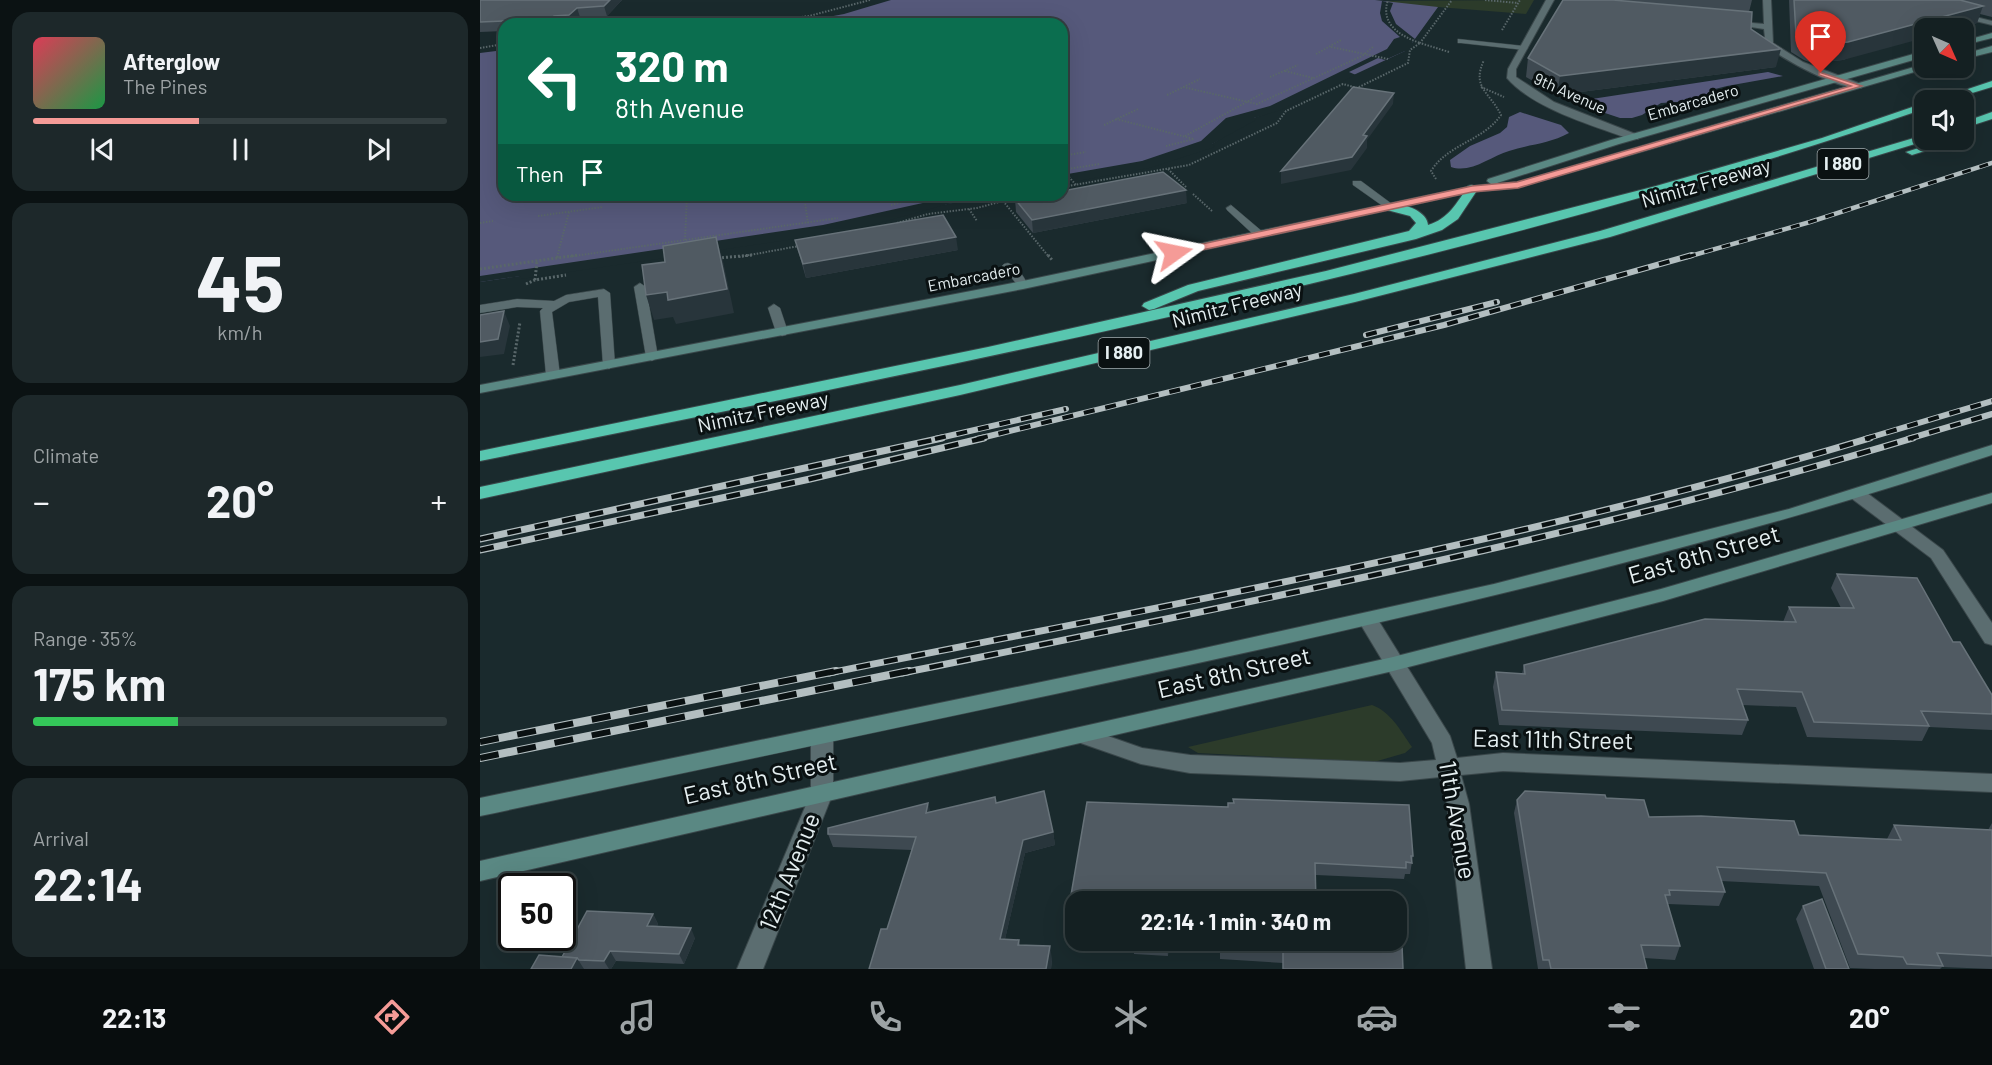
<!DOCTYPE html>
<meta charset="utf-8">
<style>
body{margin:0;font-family:Barlow,sans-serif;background:#1d282a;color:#f1f3f6;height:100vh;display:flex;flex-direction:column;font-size:22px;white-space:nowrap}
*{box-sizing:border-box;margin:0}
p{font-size:20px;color:#9da3a5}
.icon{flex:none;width:33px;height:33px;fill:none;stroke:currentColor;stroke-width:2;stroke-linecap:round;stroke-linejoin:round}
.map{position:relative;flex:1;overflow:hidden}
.side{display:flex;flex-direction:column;gap:12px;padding:12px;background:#0b1213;width:480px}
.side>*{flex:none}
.banner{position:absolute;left:18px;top:18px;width:570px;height:183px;border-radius:18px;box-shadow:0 6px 24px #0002,0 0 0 2px #333e40;background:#0b6e4f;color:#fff;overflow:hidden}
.needle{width:39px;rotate:135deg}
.fabs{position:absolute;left:1434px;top:18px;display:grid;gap:12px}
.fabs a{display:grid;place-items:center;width:60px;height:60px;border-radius:12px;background:#142022;box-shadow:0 6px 24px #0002,0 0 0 2px #333e40;font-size:30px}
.speed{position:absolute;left:18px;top:873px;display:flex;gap:12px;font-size:30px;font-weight:700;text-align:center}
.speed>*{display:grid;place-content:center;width:78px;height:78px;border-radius:50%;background:#142022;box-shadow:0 6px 24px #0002,0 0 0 2px #333e40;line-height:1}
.speed .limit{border:3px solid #111;border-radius:9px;background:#fff;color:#111}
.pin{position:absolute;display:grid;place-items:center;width:51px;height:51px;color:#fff;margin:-62px -26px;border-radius:50% 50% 50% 0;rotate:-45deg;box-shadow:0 0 6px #0007}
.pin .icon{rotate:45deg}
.me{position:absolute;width:66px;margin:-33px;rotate:78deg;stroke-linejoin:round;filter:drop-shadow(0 0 4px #0008)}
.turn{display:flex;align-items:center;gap:21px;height:126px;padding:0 18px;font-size:27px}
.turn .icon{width:78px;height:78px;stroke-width:2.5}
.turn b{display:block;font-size:42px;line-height:51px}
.then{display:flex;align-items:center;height:57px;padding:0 18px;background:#0003;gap:12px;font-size:22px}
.big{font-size:45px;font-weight:700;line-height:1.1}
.side .card{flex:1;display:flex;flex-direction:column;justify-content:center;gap:9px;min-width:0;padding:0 21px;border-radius:18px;background:#1d282a}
.side .dial{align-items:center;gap:0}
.dial b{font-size:78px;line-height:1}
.song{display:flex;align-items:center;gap:18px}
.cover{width:72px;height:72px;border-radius:9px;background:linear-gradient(135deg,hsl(350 70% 55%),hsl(140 70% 35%))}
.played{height:6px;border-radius:3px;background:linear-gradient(90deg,#f59b97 40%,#333e40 40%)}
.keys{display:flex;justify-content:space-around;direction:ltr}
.heat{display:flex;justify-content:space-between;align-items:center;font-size:33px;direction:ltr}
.charge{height:9px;border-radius:4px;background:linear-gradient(90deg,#34c759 35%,#333e40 0)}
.trip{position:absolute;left:585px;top:891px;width:342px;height:60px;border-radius:18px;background:#142022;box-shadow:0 6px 24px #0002,0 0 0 2px #333e40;font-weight:700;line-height:60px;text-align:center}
.tab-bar{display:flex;height:96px;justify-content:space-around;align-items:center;background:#080d0e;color:#9da3a5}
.tab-bar .icon{width:42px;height:42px}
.tab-bar .on{color:#f59b97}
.tab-bar b{font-size:27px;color:#f1f3f6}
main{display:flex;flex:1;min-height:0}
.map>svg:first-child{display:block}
.green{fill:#2c3b2a}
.water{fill:#56597b}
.pier{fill:#1a2a2d}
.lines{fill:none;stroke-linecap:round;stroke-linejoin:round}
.service-casing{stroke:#3a474a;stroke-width:1}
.minor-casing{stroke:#3a474a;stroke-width:2}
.tertiary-casing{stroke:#3a474a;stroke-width:2}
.secondary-casing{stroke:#3a474a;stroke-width:2}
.motorway-casing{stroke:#3a474a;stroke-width:2}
.path-far1{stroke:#59676a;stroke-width:2;stroke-dasharray:1.5 1.5;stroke-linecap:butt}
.path{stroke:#59676a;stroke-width:3;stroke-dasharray:2 2;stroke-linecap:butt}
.service{fill:#5b6d70;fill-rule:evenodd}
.minor{fill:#5b6d70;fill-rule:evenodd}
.tertiary{fill:#5b6d70;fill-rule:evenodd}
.secondary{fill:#5a8883;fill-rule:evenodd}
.motorway{fill:#58c6af;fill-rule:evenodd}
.rail-far3-casing{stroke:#b3bec0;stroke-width:4.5}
.rail-far2-casing{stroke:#b3bec0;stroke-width:6}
.rail-far1-casing{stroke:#b3bec0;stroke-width:7}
.rail-casing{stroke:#b3bec0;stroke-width:8}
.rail-far3{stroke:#0a1112;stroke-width:3;stroke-dasharray:9;stroke-linecap:butt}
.rail-far2{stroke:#0a1112;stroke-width:4;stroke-dasharray:11;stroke-linecap:butt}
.rail-far1{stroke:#0a1112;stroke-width:4.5;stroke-dasharray:14;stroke-linecap:butt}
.rail{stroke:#0a1112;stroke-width:6;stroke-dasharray:19;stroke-linecap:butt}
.wall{fill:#3e4951}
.shaded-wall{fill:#28353b}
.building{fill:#505a62;stroke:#677279;stroke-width:1.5}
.route{fill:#f59b97;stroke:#9f6562;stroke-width:1.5}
.labels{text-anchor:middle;stroke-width:6;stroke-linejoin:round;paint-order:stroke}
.far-street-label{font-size:16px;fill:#e5eff1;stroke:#0a1112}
.shield{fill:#0a1112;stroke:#a3acae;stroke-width:1.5}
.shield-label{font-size:18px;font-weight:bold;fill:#e5eff1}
.street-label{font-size:20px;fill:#e5eff1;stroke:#0a1112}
.near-street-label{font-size:24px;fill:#e5eff1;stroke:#0a1112}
</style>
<main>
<section class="side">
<div class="card">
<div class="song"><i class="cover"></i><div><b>Afterglow</b><p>The Pines</p></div></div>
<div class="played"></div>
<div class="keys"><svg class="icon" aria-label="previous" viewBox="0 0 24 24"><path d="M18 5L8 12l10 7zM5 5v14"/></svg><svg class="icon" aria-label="pause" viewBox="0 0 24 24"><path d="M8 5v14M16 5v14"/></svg><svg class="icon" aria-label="next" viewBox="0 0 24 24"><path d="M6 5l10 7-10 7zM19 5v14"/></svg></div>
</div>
<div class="card dial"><b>45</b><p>km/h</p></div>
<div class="card"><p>Climate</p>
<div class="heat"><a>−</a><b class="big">20°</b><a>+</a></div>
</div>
<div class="card"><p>Range · 35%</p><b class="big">175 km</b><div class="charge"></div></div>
<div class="card"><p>Arrival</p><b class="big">22:14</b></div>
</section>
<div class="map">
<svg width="1512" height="969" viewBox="0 0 1512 969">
<rect width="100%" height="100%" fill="#1a2a2d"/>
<!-- green -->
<g class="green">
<polygon points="1054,0 1046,14 958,7 933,41 894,1"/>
<path d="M892,705C911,712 920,730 932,747L925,753L894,762L718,753L708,747Z"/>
</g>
<!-- water -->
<g class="water">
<polygon points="411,0 895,0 958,7 932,43 925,43 925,51 805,107 776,117 730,145 582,181 582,24 311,24 364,14"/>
<polygon points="24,50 24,195 515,195 250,245 0,282 0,53"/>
<polygon points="1288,72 1303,76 1247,86 1231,90 1224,97 1213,101 1181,103 1162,115 1152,118 1140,118 1092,102"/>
<path d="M1040,112L1081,125L1089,133C1069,144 1050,144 1029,151C1011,156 991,174 971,167L970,160L990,146L1020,133L1027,127L1029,117Z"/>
</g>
<!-- pier -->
<g class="pier">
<polygon points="902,1 913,3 910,11 916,24 935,39 932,43 925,43 925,51 905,60 898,58 869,72 876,75 798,111 774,118 776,120 732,144 735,146 732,148 669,168 582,184 582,175 662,161 721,141 746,118 790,106 907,49 914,39 920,37 902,21 900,13"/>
<polygon points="479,195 518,195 512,199 468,204 370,231 41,279 41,276 0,282 0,276 343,225"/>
</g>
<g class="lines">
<defs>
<g id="service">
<polygon points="978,39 1044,46 1048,48 1044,50 981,43 978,43"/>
<polygon points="873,181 881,181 916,207 907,209 873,185"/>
<polygon points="751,205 784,233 784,237 776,237 747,210 746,208"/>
<path d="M528,263C536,265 548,280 547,287H539L522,266L524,264Z"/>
<polygon points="160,283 166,287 178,357 172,361 166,357 154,287"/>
<polygon points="124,289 130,293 135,365 129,369 123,365 118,297 89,302 72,312 80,375 73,379 66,375 60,311 63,308 37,307 0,313 0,305 37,299 74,301 86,295"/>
<polygon points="294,304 300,308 308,332 306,335 302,336 296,332 288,308"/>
</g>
<g id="minor">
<path d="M1066,0H1074L1036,69V77L1074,102L1158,135V139H1150C1112,125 1054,109 1027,78L1028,69Z"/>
<path d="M1283,0H1291L1293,43L1323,62L1381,84V88C1358,90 1305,60 1286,46L1284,29L1245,23L1249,21L1284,24Z"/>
<polygon points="1475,12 1512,21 1512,25 1475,16"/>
<polygon points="1377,489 1383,490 1463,550 1512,623 1512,645 1505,643 1451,558 1371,498 1369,494 1371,490"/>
<polygon points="888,613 895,615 970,736 977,758 1023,753 1512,774 1512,792 1023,771 981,775 989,804 1012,969 986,969 967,804 960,777 920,781 710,773 661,764 595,741 591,735 595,729 602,727 662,748 710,755 920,763 956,760 952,743 878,620 881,615"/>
</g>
<polygon id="tertiary" points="342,729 349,731 353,737 353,793 283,969 257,969 331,793 331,737 335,731"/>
<g id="secondary">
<polygon points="1512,33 1512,38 1484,45 1484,41"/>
<polygon points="1512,46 1512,52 1484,59 1484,54"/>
<polygon points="1444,51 1444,57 1139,144 1014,184 1037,182 1441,65 1448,68 1038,188 992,192 543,289 0,393 0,385 543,281 992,186 1011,184 1007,181 1008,179 1131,140"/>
<path d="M1512,445V455C1217,553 915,621 612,686C408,730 204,773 0,816V798L711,651L1014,584L1309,509Z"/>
<polygon points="1512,493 1512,503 1183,601 913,671 0,881 0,861 913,657 1181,589"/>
</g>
<g id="motorway">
<polygon points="1512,81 1512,87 1469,100 1455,100"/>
<path d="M1444,103V109C975,269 485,362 0,461V451L508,347L846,271L1176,186L1342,138Z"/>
<polygon points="1512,112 1512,119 1484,128 1484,122"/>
<polygon points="1444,135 1444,140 1448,140 1130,237 875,302 480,395 0,499 0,487 480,385 874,294 1120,231"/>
<polygon points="1464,140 1480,140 1432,155 1426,152"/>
<path d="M992,185L998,189L978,219L962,230L936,239L718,291L674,309L669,310L662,306L664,303L708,285L929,231L936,223L930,216L907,210L905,207L907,204C921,202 947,210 948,225C968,219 977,203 988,186Z"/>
</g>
</defs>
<!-- service casing -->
<use href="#service" class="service-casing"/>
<!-- minor casing -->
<use href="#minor" class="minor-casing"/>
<!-- tertiary casing -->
<use href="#tertiary" class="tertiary-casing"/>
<!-- secondary casing -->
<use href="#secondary" class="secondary-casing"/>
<!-- motorway casing -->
<use href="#motorway" class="motorway-casing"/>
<!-- path-far1 -->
<g class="path-far1">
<polyline points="1005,0 1038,3"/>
<polyline points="97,24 106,15"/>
<polyline points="262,24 329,16 390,0"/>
<polyline points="1022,30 1040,0"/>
<polyline points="851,47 908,59"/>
<polyline points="0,48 24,44"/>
<polyline points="969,52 940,43 972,0"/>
<polyline points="836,54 861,40"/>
<polyline points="805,71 833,78"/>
<polyline points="790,77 818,65"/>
<polyline points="703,87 777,104 882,56 893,47"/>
<polyline points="1001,87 1024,97"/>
<polyline points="687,95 720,79"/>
<polyline points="636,119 714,139 686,146"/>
<polyline points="624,125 658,109"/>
<polyline points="705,136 783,93"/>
<polyline points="582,141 591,139"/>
<polyline points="582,156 606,152"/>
<polyline points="688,169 707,188"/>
<polyline points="582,170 619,164"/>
<polyline points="583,170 596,185"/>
<path d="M956,179L951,171C968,144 1003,141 1021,115C1010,92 991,88 1004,60"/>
<path d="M582,187L709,165L797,123L806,111L863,84L877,88L928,63L930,50L940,43C920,36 900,24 908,0"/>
<polyline points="713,194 732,211"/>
<polyline points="324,195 328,224"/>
<polyline points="172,201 216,195"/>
<polyline points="523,201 569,257"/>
<polyline points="411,205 450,195"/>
<polyline points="489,209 497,221"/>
<polyline points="58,216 123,207"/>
<polyline points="0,223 13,221"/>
<polyline points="417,223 448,214 497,208 545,195"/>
<polyline points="205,240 207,196"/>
<polyline points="77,257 89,212"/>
<polyline points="87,257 358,218"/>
<polyline points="259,257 319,246"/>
</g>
<!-- path -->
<g class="path">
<polyline points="568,255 572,260"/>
<polyline points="77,258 78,255"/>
<polyline points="238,258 273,255"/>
<polyline points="0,269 98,255"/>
<polyline points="55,280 57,261"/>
<polyline points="46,284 55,280 86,275"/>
<polyline points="33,365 40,322"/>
</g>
<!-- service -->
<use href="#service" class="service"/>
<!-- minor -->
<use href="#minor" class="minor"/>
<!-- tertiary -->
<use href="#tertiary" class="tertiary"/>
<!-- secondary -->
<use href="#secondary" class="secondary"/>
<!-- motorway -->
<use href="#motorway" class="motorway"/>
<defs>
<polyline id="rail-far3" points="1207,257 1330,222 1512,163"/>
<g id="rail-far2">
<polyline points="886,335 1017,302"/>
<polyline points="455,439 586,409"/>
<polyline points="497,439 964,325 1212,255"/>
<polyline points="1385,439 1512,401"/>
<polyline points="1428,439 1512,414"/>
</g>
<g id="rail-far1">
<polyline points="0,539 462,438"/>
<polyline points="0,550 330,479 504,438"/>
<path d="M349,673C697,603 1049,541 1390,438"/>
<path d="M422,673C761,604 1101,538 1433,438"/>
</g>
<g id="rail">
<polyline points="0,742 356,671"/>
<polyline points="0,758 429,671"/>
</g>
</defs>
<!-- rail-far3 casing -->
<use href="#rail-far3" class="rail-far3-casing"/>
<!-- rail-far2 casing -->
<use href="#rail-far2" class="rail-far2-casing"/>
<!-- rail-far1 casing -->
<use href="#rail-far1" class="rail-far1-casing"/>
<!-- rail casing -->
<use href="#rail" class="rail-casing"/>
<!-- rail-far3 -->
<use href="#rail-far3" class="rail-far3"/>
<!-- rail-far2 -->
<use href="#rail-far2" class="rail-far2"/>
<!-- rail-far1 -->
<use href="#rail-far1" class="rail-far1"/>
<!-- rail -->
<use href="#rail" class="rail"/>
</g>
<!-- wall -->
<g class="wall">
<polygon points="0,0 142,0 127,16 100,17 93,24 24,24 24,31 0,32"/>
<polygon points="1083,0 1272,0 1269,12 1271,29 1296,67 1077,95 1046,77 1048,58"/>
<polygon points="1309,0 1512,0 1512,17 1500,14 1497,23 1478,28 1444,28 1363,60 1332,63 1324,60 1311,52"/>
<polygon points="535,199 707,203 553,233 536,212"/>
<polygon points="315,240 478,250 326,278"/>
<polygon points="1357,574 1473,642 1512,695 1512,730 1449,727 1442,741 1327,737 1316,707 1262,705 1268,720 1262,735 1019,725 1013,687 1016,672 1042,674 1044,665 1303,622 1309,607 1361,608 1351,588"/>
<polygon points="1126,798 1169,817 1319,835 1407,839 1414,825 1508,830 1512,823 1512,969 1462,967 1460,969 1394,969 1370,968 1339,886 1241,881 1245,892 1239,906 1188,904 1200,946 1195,960 1164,958 1167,969 1058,969 1034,813 1037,800"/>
<polygon points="516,803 573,832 575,845 545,853 525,939 539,940 540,945 572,959 571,969 389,969 407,929 432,850 353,847 348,834 451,812"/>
<polygon points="748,807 933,856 930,874 925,874 924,879 836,875 836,902 596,902 596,906 592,906 591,895"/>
<polygon points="1323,906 1369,969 1334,969 1316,919"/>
<polygon points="173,914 178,924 177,926 215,938 204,964 136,961 131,969 51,969 82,957"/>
<polygon points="596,940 689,940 688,956 654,954 654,947 596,944"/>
<polygon points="892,940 803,963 740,959 740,948"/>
</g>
<!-- shaded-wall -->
<g class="shaded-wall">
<polygon points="130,0 142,0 127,16 124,6"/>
<polygon points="1503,6 1497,23 1478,28 1444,28 1444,38 1363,60 1332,63 1338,45"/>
<polygon points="97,8 100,17 93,24 92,24 89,15"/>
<polygon points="74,16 77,24 72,24 70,19"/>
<polygon points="1301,49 1296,67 1077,95 1080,76"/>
<polygon points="914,93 913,104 887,140 887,148 871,170 801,184 801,171 883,135"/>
<polygon points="706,190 707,203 553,233 552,220"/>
<polygon points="236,237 243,261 254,313 196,324 193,317 174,320 166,295 187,292"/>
<polygon points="476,237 478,250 326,278 323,264"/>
<polygon points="24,311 30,326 24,354 0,357 0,342"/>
<polygon points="448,803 452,816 446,813"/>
<polygon points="573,832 575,845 545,853 522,952 520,939 543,840"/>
<polygon points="173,914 178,924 173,936 167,926"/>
<polygon points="211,928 215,938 204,964 199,954"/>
<polygon points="688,940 689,940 688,956 687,945"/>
<polygon points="570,946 572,959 571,969 566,969"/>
<polygon points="130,951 136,961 131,969 129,969 124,961"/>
<polygon points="97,958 104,969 91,969"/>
</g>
<!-- building -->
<g class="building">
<polygon points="0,0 130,0 124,6 97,8 89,15 74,16 70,19 0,22"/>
<polygon points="1083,0 1133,0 1272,12 1271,29 1301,49 1080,76 1048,58"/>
<polygon points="1314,0 1480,0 1503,6 1368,42 1338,45 1329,42 1316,34"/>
<polygon points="873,87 914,93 883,135 887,136 872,157 801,171"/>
<polygon points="683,172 706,190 552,220 535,199 558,195 582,195 582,191"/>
<polygon points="463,215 476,237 323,264 315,240"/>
<polygon points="236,237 247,289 188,300 187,292 166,295 162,265 185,262 183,246"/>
<polygon points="24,311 18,339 0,342 0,315"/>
<polygon points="1357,574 1437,578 1473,642 1480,642 1512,695 1512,714 1441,711 1449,726 1334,722 1322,692 1257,689 1268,720 1022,710 1016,672 1045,674 1044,665 1225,619 1316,622 1309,607 1374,608"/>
<polygon points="564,791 573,832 543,840 520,939 539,940 538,945 570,946 566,969 389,969 401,929 407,929 436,837 348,834 348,828 448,803 446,813 515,797 516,803"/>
<polygon points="1045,791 1125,795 1126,798 1164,800 1169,817 1221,816 1314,821 1319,835 1421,840 1414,825 1512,830 1512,956 1457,953 1463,966 1427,964 1423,957 1378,954 1346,873 1237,867 1245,892 1189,890 1190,895 1185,895 1200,946 1161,945 1167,969 1071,969 1069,960 1063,960 1037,800"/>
<polygon points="753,799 929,805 933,856 931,856 932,863 926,862 926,868 835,863 836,902 744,902 745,897 693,895 692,902 600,902 601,895 591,895 607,802 748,807 748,803 754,803"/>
<polygon points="1342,899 1369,969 1346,969 1323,906"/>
<polygon points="107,911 173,914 167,926 211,928 199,954 130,951 124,961 99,960 97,958 82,957"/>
<polygon points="654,940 688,940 687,945 653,943"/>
<polygon points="741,940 892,940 892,944 922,945 923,969 803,969 803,952 740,948"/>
<polygon points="59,955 97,958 91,969 51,969"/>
</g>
<!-- route -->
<polygon class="route" points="1339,72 1382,86 1038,188 992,192 694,256 689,253 694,250 992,186 1037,182 1371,86 1339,75"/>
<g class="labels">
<!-- far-street labels -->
<g class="far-street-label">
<text transform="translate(1090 93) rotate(24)" y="6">9th Avenue</text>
<text transform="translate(1213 102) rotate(-16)" y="6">Embarcadero</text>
<text transform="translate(494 277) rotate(-11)" y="6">Embarcadero</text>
</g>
<!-- shield labels -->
<g class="shield">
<rect x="1337.5" y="149" width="51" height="30" rx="4.5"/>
<rect x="618.5" y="338" width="51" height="30" rx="4.5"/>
</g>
<g class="shield-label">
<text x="1363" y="170">I 880</text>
<text x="644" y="359">I 880</text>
</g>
<!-- street labels -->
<g class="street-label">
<text transform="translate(1226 183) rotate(-16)" y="7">Nimitz Freeway</text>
<text transform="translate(757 305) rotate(-14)" y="7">Nimitz Freeway</text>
<text transform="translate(283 412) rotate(-12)" y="7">Nimitz Freeway</text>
</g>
<!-- near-street labels -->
<g class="near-street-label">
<text transform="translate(1224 555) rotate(-16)" y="8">East 8th Street</text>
<text transform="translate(754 673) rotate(-13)" y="8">East 8th Street</text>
<text transform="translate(1073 740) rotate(1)" y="8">East 11th Street</text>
<text transform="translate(280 779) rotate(-13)" y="8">East 8th Street</text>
<text transform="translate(977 820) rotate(80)" y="8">11th Avenue</text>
<text transform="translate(310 872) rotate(-68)" y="8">12th Avenue</text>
</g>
</g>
</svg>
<div class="fabs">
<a><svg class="needle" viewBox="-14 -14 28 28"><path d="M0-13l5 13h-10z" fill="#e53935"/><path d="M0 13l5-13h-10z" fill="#9da3a5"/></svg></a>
<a><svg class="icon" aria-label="sound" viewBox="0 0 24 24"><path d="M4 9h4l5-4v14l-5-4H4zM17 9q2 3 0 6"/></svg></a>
</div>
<div class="speed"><div class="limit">50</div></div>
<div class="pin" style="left:1341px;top:73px;background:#d93025"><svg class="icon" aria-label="arrive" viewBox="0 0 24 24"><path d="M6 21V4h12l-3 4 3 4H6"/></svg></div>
<svg class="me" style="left:694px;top:253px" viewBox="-20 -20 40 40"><path d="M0-17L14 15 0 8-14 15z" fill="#f59b97" stroke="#fff" stroke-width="4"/></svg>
<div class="trip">22:14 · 1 min · 340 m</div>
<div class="banner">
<div class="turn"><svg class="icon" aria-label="left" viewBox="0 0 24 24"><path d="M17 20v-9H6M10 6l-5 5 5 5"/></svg><div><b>320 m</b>8th Avenue</div></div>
<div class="then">Then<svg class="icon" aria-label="arrive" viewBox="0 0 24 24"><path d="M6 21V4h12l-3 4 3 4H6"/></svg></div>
</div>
</div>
</main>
<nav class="tab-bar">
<b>22:13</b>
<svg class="icon on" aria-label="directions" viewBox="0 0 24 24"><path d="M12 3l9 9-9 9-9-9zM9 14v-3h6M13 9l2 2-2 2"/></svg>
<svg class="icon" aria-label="music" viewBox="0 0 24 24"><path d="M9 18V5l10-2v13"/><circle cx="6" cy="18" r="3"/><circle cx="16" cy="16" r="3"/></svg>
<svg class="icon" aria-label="phone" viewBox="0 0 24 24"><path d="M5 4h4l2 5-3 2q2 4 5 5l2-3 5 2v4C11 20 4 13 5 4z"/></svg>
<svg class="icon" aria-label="climate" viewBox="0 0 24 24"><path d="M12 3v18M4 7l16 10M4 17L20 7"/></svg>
<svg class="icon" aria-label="car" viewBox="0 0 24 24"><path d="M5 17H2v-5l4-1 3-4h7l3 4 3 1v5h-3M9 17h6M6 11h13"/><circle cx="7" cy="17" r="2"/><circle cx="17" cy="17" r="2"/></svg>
<svg class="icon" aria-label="filters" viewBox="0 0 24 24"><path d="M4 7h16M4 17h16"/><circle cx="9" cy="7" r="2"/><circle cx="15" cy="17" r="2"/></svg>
<b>20°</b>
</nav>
